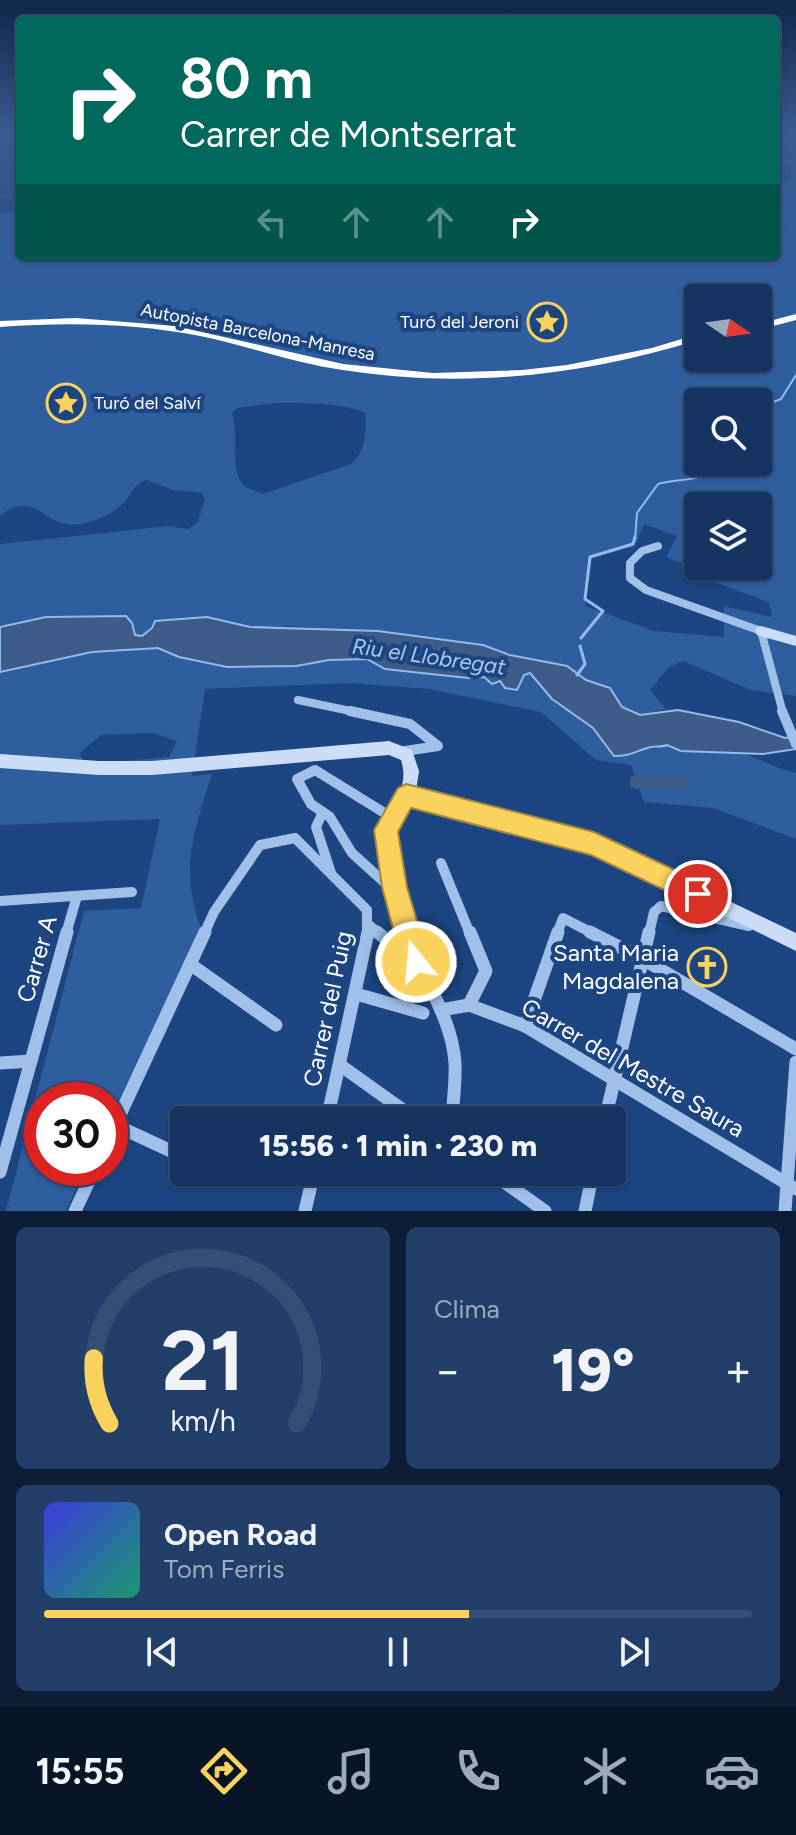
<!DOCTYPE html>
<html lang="es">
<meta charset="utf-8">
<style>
body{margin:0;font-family:Figtree,sans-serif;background:#223f6a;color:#f1f3f6;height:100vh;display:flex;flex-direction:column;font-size:30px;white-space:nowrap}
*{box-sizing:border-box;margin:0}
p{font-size:26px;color:#9daabd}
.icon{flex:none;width:44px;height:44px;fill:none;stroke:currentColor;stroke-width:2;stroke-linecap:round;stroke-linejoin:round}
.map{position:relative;height:1211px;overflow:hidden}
.panel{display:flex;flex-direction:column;gap:16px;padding:16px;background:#0c1d35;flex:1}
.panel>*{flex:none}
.hud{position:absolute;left:16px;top:16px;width:764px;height:244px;border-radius:8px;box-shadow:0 2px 6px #0004,0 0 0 2px #344f76;background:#00695c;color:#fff;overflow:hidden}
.needle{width:52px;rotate:103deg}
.buttons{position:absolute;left:684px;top:284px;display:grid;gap:16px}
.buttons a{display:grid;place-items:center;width:88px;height:88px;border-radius:8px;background:#153461;box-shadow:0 2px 6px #0004,0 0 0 2px #344f76;font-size:40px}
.speed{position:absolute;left:24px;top:1082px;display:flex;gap:16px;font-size:40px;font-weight:700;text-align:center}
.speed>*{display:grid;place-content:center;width:104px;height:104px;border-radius:50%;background:#153461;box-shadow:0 2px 6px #0004,0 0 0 2px #344f76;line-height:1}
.speed .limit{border:12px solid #d22;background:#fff;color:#111}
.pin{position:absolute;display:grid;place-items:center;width:68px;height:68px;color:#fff;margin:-34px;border:4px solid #fff;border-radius:50%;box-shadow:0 2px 8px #0007}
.me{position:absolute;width:88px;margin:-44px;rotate:343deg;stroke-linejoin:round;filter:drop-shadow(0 0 6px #0008)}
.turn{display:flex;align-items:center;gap:28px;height:168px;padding:0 32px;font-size:36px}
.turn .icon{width:104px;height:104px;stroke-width:2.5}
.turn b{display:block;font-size:56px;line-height:68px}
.lanes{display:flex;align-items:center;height:76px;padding:0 32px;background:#0003;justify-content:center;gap:40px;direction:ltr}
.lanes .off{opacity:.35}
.big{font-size:60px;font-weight:800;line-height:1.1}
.panel .card{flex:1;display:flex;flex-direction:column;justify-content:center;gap:12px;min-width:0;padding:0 28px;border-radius:12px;background:#223f6a}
.panel .dial{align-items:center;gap:0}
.dial svg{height:208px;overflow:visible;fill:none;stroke:#344f76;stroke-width:7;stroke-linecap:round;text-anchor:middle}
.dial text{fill:#f1f3f6;stroke:none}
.song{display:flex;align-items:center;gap:24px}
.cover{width:96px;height:96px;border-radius:12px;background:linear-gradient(135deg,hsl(240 70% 55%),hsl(160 70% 35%))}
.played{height:8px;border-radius:4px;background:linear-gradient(90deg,#fad25e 60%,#344f76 60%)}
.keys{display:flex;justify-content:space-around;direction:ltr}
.heat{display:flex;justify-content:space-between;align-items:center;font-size:44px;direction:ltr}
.panel .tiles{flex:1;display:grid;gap:16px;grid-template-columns:1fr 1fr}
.card:last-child{grid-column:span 2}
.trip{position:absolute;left:170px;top:1106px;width:456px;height:80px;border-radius:8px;background:#153461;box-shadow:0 2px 6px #0004,0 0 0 2px #344f76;font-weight:800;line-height:80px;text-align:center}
.tabs{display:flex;height:128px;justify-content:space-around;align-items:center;background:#081527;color:#9daabd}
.tabs .icon{width:56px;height:56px}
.tabs .current{color:#fad25e}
.tabs b{font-size:36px;color:#f1f3f6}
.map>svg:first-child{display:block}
.green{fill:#2f5e9f;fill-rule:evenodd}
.water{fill:#3e5c88;stroke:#93baeb;stroke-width:2}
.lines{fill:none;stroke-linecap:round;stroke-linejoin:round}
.stream-far1{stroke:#93baeb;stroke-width:2}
.stream{stroke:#93baeb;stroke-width:3}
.canal{fill:#3e5c88;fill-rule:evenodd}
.street-far2{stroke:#a0bfe9;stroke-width:8}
.street-far1{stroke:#a0bfe9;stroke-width:10}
.street{stroke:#a0bfe9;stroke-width:13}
.secondary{fill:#ccddf7;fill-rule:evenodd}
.highway{fill:#fff;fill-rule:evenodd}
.route{fill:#fad25e;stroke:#a2883d;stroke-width:2}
.labels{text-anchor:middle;stroke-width:8;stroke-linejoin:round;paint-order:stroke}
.far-poi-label{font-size:18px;fill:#fff;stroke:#1c4581;text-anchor:end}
.far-street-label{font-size:18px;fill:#fff;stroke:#1c4581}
.water-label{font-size:22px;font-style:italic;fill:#acc9f1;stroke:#1c4581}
.near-poi-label{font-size:24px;fill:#fff;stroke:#1c4581;text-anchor:end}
.near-street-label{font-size:24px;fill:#fff;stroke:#1c4581}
</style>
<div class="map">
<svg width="796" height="1211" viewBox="0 0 796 1211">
<rect width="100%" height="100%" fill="#1c4581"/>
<!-- green -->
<g class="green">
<path d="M780,159L796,161V696L751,690L683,661L669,667L650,690L666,709L640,715L622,707L610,688L586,680L567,666L434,637L291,626L250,627L207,617L155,621L143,636L46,617L0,627V544L169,526L188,529L198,522L205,500L202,493L173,490L147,480C134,483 133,492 125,501C117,512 94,522 81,524C41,530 40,488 0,515V214L20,210V256H776V184L789,180L791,168ZM698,298H758V358H698ZM698,402H758V462H698ZM275,403C303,403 340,402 365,413C367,428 365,455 351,464L263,494L245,487C227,466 240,437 232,413L238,408ZM698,506H758V566H698ZM644,524L677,536L666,557L708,574L714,582L769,602L772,617L724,606V637L654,631L585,606L592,558L635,546Z"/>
<path d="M158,648L179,657L296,666L329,660L367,659L385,669L468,678L484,677L500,681L530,673L552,699L593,728L614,756C632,755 632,752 647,747C654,745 660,748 667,745C692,755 716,745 736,751C757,757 775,768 796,773V839L713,808L644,802L631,765L596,760L541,712L429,689L348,683L205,689L192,776L212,774C194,832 179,868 201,928L110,1118V1100H42V1168H86L66,1211H6L84,911L141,908L160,819L0,825V672L92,652ZM153,733L177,741L169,757L101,763L83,760L80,753L101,735Z"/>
</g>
<!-- water -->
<path class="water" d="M126,616L132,623L135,635L142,636L152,628L155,621L207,617L250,627L378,631L483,645L510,655L567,666L586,680L610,688L622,707L640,715L678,710L739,722L785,738L796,736V749L763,754L681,751L667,745C660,748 654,745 647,748C634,752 630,756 614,756L593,728L552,699L530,673L524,675L517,690L505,688L500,681L492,684L484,677L468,678L385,669L367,659L329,660L296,666L227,667L179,657L158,648L92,652L0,672V627L46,617Z"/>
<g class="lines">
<!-- stream-far1 -->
<g class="stream-far1">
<polyline points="758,408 781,399 796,375"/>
<path d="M635,539L637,513L658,484C679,478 707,483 719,462"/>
</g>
<!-- stream -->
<g class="stream">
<polyline points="581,638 603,611 585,599 590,557 633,544 635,537"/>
<polyline points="577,675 585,664 580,646"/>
</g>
<!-- canal -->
<g class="canal">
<polygon points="11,193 13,195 0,198 0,196"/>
<polygon points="636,775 684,776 689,778 691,783 689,788 684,790 636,789 631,787 629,782 631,777"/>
</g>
<!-- street-far2 -->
<g class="street-far2">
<polyline points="658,546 642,551 630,563 630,578 646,590 761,631 783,713"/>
<polyline points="298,700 360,713"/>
</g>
<!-- street-far1 -->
<g class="street-far1">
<polyline points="350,711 410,724 438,746 405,751"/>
<polyline points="782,711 796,744"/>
<polyline points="406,796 386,830 388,858 407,934"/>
<polyline points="322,814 316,827 331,873"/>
<polyline points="391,817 315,770 297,779 311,804 330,817 352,853 384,882 394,887"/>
<polyline points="441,863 470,934"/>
<polyline points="0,901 132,892"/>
<polyline points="369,925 380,934"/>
<polyline points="66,934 77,896"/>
<polyline points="204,934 214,912 260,845 295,838 367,910 367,934"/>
<polyline points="557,934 563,918 594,934"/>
<polyline points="649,934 654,912 661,906 749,926"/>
</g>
<!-- street -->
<g class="street">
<polyline points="377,932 415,962"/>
<path d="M406,932C420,975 452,1016 455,1063C456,1081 453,1101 452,1120"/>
<polyline points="590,932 641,958 796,1049"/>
<polyline points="190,964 276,1025"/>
<polyline points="356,994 423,1013"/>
<polyline points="469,1005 486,971 470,932"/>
<polyline points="441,1010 469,1005 525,1026 796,1189"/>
<polyline points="525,1026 558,932"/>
<polyline points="0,1063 31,1061"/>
<polyline points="340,1065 417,1120"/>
<polyline points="306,1120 329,1108"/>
<polyline points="327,1120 368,932"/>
<polyline points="605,1120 649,932"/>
<polyline points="115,1125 184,1157"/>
<polyline points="110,1136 205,932"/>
<polyline points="0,1172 67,932"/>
<polyline points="490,1172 545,1211"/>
<polyline points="75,1211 95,1168"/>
<polyline points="305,1211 314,1172"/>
<polyline points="585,1211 593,1172"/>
<polyline points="785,1211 796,1062"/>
</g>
<!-- secondary -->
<g class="secondary">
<polygon points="761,626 796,636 796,646 757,635 755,631 757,627"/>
<path d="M389,741L412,750L419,771L416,791L594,836L796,933V951L592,851L401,801L398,796C404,783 405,773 401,760L389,755L152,775H99L0,768V754L99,761H152Z"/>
</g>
<!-- highway -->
<g class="highway">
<polygon points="796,314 796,320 758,330 758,324"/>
<path d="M76,318L175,326L343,364L433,373L522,370L567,365L652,348L698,334V340C582,376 463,389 343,370C295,363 248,346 200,336C134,323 67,322 0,327V321Z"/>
</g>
</g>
<!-- sky -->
<linearGradient id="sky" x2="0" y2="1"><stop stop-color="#0f2647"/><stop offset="0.44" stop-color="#3a5c92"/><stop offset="1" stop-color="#3a5c92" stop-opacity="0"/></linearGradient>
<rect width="796" height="304" fill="url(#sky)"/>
<!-- route -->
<polygon class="route" points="406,784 594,832 707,885 710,894 707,903 698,906 591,855 411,808 398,832 407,887 429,962 425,972 416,976 406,972 402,962 382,887 374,830 398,788"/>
<!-- icons -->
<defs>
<symbol id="sight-ring" viewBox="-11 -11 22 22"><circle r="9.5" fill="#1c4581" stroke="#fad25e" stroke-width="1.5"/><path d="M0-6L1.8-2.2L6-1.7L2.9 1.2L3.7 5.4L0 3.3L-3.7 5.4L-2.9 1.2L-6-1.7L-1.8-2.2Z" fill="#fad25e"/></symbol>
<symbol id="church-ring" viewBox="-11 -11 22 22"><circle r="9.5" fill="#1c4581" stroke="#fad25e" stroke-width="1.5"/><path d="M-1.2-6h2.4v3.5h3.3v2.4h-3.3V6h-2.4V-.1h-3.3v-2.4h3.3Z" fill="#fad25e"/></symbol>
</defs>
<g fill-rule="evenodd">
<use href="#sight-ring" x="525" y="300" width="44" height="44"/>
<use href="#sight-ring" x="44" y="381" width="44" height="44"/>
<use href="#church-ring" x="685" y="945" width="44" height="44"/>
</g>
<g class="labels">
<!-- far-poi labels -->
<g class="far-poi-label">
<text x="519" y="328">Turó del Jeroni</text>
<text x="94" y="409" text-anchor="start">Turó del Salví</text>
</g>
<!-- far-street labels -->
<g class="far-street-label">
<text transform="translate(258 332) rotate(11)" y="6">Autopista Barcelona-Manresa</text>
</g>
<!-- water labels -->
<g class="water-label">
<text transform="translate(429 656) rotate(8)" y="8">Riu el Llobregat</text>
</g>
<!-- near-poi labels -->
<g class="near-poi-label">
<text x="679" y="961">Santa Maria<tspan x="679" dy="28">Magdalena</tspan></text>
</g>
<!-- near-street labels -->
<g class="near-street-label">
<text transform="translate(37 959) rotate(-74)" y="8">Carrer A</text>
<text transform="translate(328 1009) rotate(-78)" y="8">Carrer del Puig</text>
<text transform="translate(633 1068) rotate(30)" y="8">Carrer del Mestre Saura</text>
</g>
</g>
</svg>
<div class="buttons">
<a><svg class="needle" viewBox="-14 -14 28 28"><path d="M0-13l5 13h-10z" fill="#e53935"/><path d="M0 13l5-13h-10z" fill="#9daabd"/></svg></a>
<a><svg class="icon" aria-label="search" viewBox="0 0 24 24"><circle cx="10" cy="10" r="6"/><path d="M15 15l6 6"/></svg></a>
<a><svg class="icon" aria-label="layers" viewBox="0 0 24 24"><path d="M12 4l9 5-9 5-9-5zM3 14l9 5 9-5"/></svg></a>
</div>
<div class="speed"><div class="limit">30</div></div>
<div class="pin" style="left:698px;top:894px;background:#d93025"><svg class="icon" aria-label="arrive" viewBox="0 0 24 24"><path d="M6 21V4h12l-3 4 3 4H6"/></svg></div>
<svg class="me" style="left:416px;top:962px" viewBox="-20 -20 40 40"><circle r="17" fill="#fad25e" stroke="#fff" stroke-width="3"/><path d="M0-11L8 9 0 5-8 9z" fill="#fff"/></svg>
<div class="trip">15:56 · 1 min · 230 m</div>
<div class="hud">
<div class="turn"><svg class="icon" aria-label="right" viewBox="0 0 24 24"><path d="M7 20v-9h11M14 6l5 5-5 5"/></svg><div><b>80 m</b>Carrer de Montserrat</div></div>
<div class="lanes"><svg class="icon off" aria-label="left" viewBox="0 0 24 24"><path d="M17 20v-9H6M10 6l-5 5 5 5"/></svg><svg class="icon off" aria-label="ahead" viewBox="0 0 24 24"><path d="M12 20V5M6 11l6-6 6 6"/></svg><svg class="icon off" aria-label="ahead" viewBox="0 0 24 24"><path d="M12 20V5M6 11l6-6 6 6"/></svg><svg class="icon" aria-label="right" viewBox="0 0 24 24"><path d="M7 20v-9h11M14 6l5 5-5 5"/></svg></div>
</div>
</div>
<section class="panel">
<div class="tiles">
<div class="card dial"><svg viewBox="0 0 100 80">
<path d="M14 69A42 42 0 1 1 86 69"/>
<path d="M14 69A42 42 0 0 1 8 44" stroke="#fad25e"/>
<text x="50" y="56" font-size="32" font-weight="700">21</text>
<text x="50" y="72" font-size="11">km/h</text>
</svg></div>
<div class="card"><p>Clima</p>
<div class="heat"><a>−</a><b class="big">19°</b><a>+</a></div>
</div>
<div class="card">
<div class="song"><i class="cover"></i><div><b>Open Road</b><p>Tom Ferris</p></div></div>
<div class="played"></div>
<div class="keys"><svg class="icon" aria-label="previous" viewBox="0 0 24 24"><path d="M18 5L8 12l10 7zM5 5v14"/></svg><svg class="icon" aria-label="pause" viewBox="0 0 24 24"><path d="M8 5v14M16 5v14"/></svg><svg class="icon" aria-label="next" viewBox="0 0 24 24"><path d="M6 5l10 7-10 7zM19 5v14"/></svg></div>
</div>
</div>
</section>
<nav class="tabs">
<b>15:55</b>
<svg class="icon current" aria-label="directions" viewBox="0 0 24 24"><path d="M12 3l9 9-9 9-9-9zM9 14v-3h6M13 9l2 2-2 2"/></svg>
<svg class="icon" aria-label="music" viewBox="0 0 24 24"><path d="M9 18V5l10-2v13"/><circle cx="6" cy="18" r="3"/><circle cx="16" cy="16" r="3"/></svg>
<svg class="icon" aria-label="phone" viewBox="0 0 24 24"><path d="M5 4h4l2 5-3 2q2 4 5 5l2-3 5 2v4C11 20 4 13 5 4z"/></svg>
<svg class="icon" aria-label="climate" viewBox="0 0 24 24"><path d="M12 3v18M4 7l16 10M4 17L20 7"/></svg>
<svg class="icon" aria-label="car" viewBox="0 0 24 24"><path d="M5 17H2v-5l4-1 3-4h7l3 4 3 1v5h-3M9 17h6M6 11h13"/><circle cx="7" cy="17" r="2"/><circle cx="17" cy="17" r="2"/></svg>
</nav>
